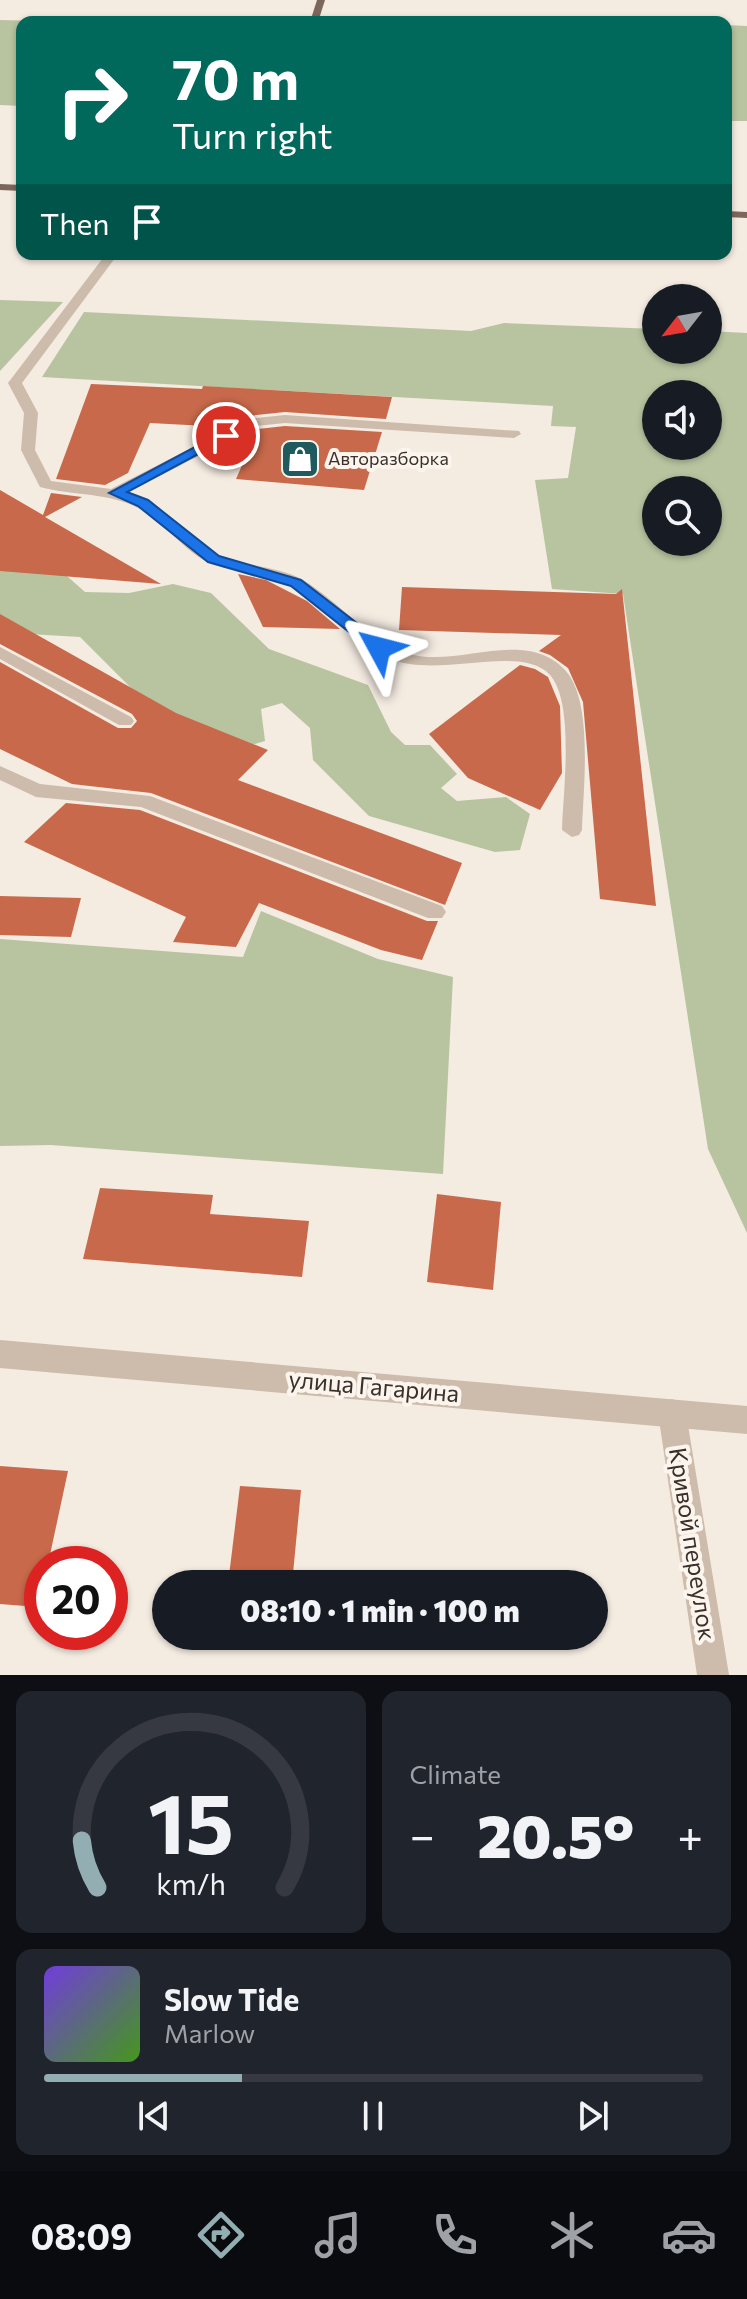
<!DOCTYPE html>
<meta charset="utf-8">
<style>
body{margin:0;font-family:Commissioner,sans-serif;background:#20242c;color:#f1f3f6;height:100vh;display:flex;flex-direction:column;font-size:30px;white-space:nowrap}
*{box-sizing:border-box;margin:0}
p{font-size:26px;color:#9ea1a6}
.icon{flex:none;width:44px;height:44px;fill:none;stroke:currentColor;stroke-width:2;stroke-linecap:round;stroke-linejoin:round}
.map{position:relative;height:1675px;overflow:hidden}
.side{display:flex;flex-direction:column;gap:16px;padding:16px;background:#0d0f14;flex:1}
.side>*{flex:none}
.banner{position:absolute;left:16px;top:16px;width:716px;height:244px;border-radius:16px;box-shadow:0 2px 6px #0004;background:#00695c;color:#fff;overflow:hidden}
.needle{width:52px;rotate:239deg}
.buttons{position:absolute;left:642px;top:284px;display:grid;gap:16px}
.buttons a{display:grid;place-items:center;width:80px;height:80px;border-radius:50%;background:#171b24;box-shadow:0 2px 6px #0004;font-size:40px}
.speed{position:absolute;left:24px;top:1546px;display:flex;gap:16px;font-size:40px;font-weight:700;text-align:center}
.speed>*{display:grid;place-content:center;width:104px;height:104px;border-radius:50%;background:#171b24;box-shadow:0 2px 6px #0004;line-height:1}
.speed .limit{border:12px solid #d22;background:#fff;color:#111}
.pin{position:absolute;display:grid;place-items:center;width:68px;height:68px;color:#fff;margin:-34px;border:4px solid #fff;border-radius:50%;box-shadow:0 2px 8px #0007}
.me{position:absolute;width:88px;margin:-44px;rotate:308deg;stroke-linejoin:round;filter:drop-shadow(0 0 6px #0008)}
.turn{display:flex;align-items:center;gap:28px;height:168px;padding:0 24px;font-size:36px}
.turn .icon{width:104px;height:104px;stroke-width:2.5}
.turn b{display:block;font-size:56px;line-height:68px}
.then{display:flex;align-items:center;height:76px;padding:0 24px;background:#0003;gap:16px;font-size:30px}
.big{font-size:60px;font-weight:800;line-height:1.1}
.side .card{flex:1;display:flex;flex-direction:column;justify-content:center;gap:12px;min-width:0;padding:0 28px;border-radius:16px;background:#20242c}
.side .dial{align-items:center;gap:0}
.dial svg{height:208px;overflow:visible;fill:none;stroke:#363941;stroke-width:7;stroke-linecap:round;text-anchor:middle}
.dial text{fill:#f1f3f6;stroke:none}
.song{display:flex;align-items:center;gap:24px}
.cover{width:96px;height:96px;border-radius:12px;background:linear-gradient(135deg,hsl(260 70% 55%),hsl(100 70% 35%))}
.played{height:8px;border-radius:4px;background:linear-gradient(90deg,#92aeb2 30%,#363941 30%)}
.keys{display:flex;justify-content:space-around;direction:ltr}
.heat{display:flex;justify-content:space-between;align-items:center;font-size:44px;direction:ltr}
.side .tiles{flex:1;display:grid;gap:16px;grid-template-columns:1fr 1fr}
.card:last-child{grid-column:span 2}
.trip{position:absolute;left:152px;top:1570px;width:456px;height:80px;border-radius:40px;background:#171b24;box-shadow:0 2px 6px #0004;font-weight:800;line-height:80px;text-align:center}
.tab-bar{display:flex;height:128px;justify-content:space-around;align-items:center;background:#090b0e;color:#9ea1a6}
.tab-bar .icon{width:56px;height:56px}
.tab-bar .selected{color:#92aeb2}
.tab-bar b{font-size:36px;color:#f1f3f6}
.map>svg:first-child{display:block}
.green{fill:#b8c4a0;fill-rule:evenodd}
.building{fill:#c8694b}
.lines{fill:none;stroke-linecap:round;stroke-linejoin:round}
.service{fill:#cdbbac;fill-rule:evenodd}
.minor{fill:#cdbbac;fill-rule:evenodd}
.tertiary{fill:#cdbbac;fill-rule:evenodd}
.primary{fill:#7d675c;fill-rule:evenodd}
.route{fill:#1a73e8;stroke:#114b97;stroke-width:2}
.labels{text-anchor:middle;stroke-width:8;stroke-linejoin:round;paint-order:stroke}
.far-poi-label{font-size:18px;fill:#3b302b;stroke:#fbf5ee;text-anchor:start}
.near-street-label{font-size:24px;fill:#3b302b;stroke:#fbf5ee}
</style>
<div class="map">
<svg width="747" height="1675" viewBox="0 0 747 1675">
<rect width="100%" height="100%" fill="#f4ebe1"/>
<!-- green -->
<g class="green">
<polygon points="340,16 586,22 338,22"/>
<polygon points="0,20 87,22 22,22 22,106 0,105"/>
<polygon points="726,25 747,26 747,121 726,121"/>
<polygon points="0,300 63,302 0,371"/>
<path d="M84,312L471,331L504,323L656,329V350H708V331L747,333V1233L708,1149L623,594L552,589L535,480L568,478L576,427L551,426L553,406L42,377ZM656,394H708V446H656ZM656,490H708V542H656Z"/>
<polygon points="0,544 41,553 85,592 129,593 173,584 211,593 269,649 368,685 391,732 405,745 430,745 457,774 441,788 457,801 506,797 530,814 520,850 495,852 369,816 313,760 310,728 282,703 261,709 265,741 241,748 162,719 80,637 12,633 0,625"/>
<polygon points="261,911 378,959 453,977 443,1174 51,1145 0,1146 0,939 243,957"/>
</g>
<!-- building -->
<g class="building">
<polygon points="91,384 202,389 203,386 392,397 386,419 285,412 248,416 225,427 150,423 128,473 105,485 56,479"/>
<polygon points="285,426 382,432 364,490 236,479 258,429"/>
<polygon points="0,490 43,515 51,493 82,497 45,517 161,584 0,571"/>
<polygon points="238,574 266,580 307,601 340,629 263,627"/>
<polygon points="402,587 616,594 622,589 656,906 600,899 583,702 568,668 550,655 539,651 561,635 399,630"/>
<polygon points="0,614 176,713 268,750 238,780 462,863 445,905 151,793 72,784 0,749 0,662 118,728 131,728 137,721 132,714 0,644"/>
<polygon points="520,665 535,669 548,677 560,706 562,773 540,810 468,778 429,734"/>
<polygon points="66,803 140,810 427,921 438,921 422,960 381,950 259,903 236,947 173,942 186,917 24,842"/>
<polygon points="0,896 81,898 71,937 0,935"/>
<polygon points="100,1188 213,1195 210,1214 309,1221 302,1277 83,1259"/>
<polygon points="437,1194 501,1202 493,1290 427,1282"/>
<polygon points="0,1466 68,1471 48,1564 42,1564 38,1607 0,1604"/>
<polygon points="240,1486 301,1490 292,1584 228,1584"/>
</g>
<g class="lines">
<!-- service -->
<g class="service">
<path d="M106,254H118L22,383L38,413L35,450L51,481L111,489L248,419L285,415L519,431L521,434L514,438L285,423L256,426L127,493C163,502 181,533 211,551C239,568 275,564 303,580C340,602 366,639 407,653C456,670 524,626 565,670C594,701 583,790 582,830L579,835L572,837L562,830C563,793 575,703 550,675C520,643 439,679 391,659C353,644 328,609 293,588C269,573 239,574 212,564C183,552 167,523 140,509C110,492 73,496 40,487L21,450L24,413L8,383Z"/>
<polygon points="0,647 131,717 134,721 131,725 119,725 0,659"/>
<polygon points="0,766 40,784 150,796 442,906 446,912 442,918 428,918 141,807 36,797 0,780"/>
</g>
<!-- minor -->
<polygon class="minor" points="672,1399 682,1403 686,1413 729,1675 697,1675 658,1413 662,1403"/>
<!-- tertiary -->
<polygon class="tertiary" points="0,1340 747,1406 747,1434 0,1368"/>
<!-- primary -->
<g class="primary">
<polygon points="317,0 325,0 318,22 310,22"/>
<polygon points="0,184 22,185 22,191 0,190"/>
<polygon points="726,211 747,212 747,218 726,217"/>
</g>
</g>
<!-- route -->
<polygon class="route" points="221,433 232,436 127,492 148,500 219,556 301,580 384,644 384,651 373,651 291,586 208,562 138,506 109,493"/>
<!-- icons -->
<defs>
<symbol id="shop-square" viewBox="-11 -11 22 22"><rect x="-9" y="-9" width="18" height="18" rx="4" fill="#1f5a5e" stroke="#fbf5ee"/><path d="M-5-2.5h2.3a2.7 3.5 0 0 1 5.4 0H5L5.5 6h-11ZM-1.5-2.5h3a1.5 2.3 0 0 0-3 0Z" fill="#fff"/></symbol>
</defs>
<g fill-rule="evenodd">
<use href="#shop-square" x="278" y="437" width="44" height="44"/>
</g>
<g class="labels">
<!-- far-poi labels -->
<g class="far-poi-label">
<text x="328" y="465">Авторазборка</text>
</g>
<!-- near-street labels -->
<g class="near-street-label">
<text transform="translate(374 1387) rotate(5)" y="8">улица Гагарина</text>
<text transform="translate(692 1544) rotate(81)" y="8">Кривой переулок</text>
</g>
</g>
</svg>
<div class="buttons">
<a><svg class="needle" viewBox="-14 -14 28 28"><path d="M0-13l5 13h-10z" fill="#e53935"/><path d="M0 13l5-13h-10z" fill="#9ea1a6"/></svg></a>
<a><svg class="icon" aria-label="sound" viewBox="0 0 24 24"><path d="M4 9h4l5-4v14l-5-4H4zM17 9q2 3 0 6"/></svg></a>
<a><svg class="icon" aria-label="search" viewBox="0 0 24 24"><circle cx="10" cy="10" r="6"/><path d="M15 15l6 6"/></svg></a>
</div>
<div class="speed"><div class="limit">20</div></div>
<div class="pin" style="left:226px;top:436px;background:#d93025"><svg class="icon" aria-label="arrive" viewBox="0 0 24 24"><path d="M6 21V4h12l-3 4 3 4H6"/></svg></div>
<svg class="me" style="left:379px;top:648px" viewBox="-20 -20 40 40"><path d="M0-17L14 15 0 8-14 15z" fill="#1a73e8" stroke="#fff" stroke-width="4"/></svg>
<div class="trip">08:10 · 1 min · 100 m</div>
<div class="banner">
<div class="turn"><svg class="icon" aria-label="right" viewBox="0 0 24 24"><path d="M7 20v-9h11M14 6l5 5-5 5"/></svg><div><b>70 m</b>Turn right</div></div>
<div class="then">Then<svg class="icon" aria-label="arrive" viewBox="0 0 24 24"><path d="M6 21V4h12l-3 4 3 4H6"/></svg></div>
</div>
</div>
<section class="side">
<div class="tiles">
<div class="card dial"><svg viewBox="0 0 100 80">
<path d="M14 69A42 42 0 1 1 86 69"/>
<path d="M14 69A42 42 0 0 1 8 51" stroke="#92aeb2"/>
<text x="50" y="56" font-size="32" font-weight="700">15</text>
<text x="50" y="72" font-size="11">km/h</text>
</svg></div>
<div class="card"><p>Climate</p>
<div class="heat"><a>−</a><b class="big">20.5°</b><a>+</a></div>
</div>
<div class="card">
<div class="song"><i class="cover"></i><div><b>Slow Tide</b><p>Marlow</p></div></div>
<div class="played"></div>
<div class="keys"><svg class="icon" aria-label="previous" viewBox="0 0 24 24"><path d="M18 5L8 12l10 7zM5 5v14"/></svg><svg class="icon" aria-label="pause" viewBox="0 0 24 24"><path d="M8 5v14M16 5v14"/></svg><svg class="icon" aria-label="next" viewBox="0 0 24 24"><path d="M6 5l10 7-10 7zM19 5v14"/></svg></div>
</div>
</div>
</section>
<nav class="tab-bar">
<b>08:09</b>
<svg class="icon selected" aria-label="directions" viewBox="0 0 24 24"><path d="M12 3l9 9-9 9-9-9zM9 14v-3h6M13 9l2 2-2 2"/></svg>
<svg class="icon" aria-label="music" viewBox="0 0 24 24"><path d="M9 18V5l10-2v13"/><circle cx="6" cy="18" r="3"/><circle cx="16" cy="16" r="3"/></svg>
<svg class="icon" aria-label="phone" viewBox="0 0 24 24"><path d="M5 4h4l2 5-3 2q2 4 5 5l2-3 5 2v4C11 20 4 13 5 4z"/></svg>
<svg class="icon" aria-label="climate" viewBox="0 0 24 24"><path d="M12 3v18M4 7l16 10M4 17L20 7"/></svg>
<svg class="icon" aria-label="car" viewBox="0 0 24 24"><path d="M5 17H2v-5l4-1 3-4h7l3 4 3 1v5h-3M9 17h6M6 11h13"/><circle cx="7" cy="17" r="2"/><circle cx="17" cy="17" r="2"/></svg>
</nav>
